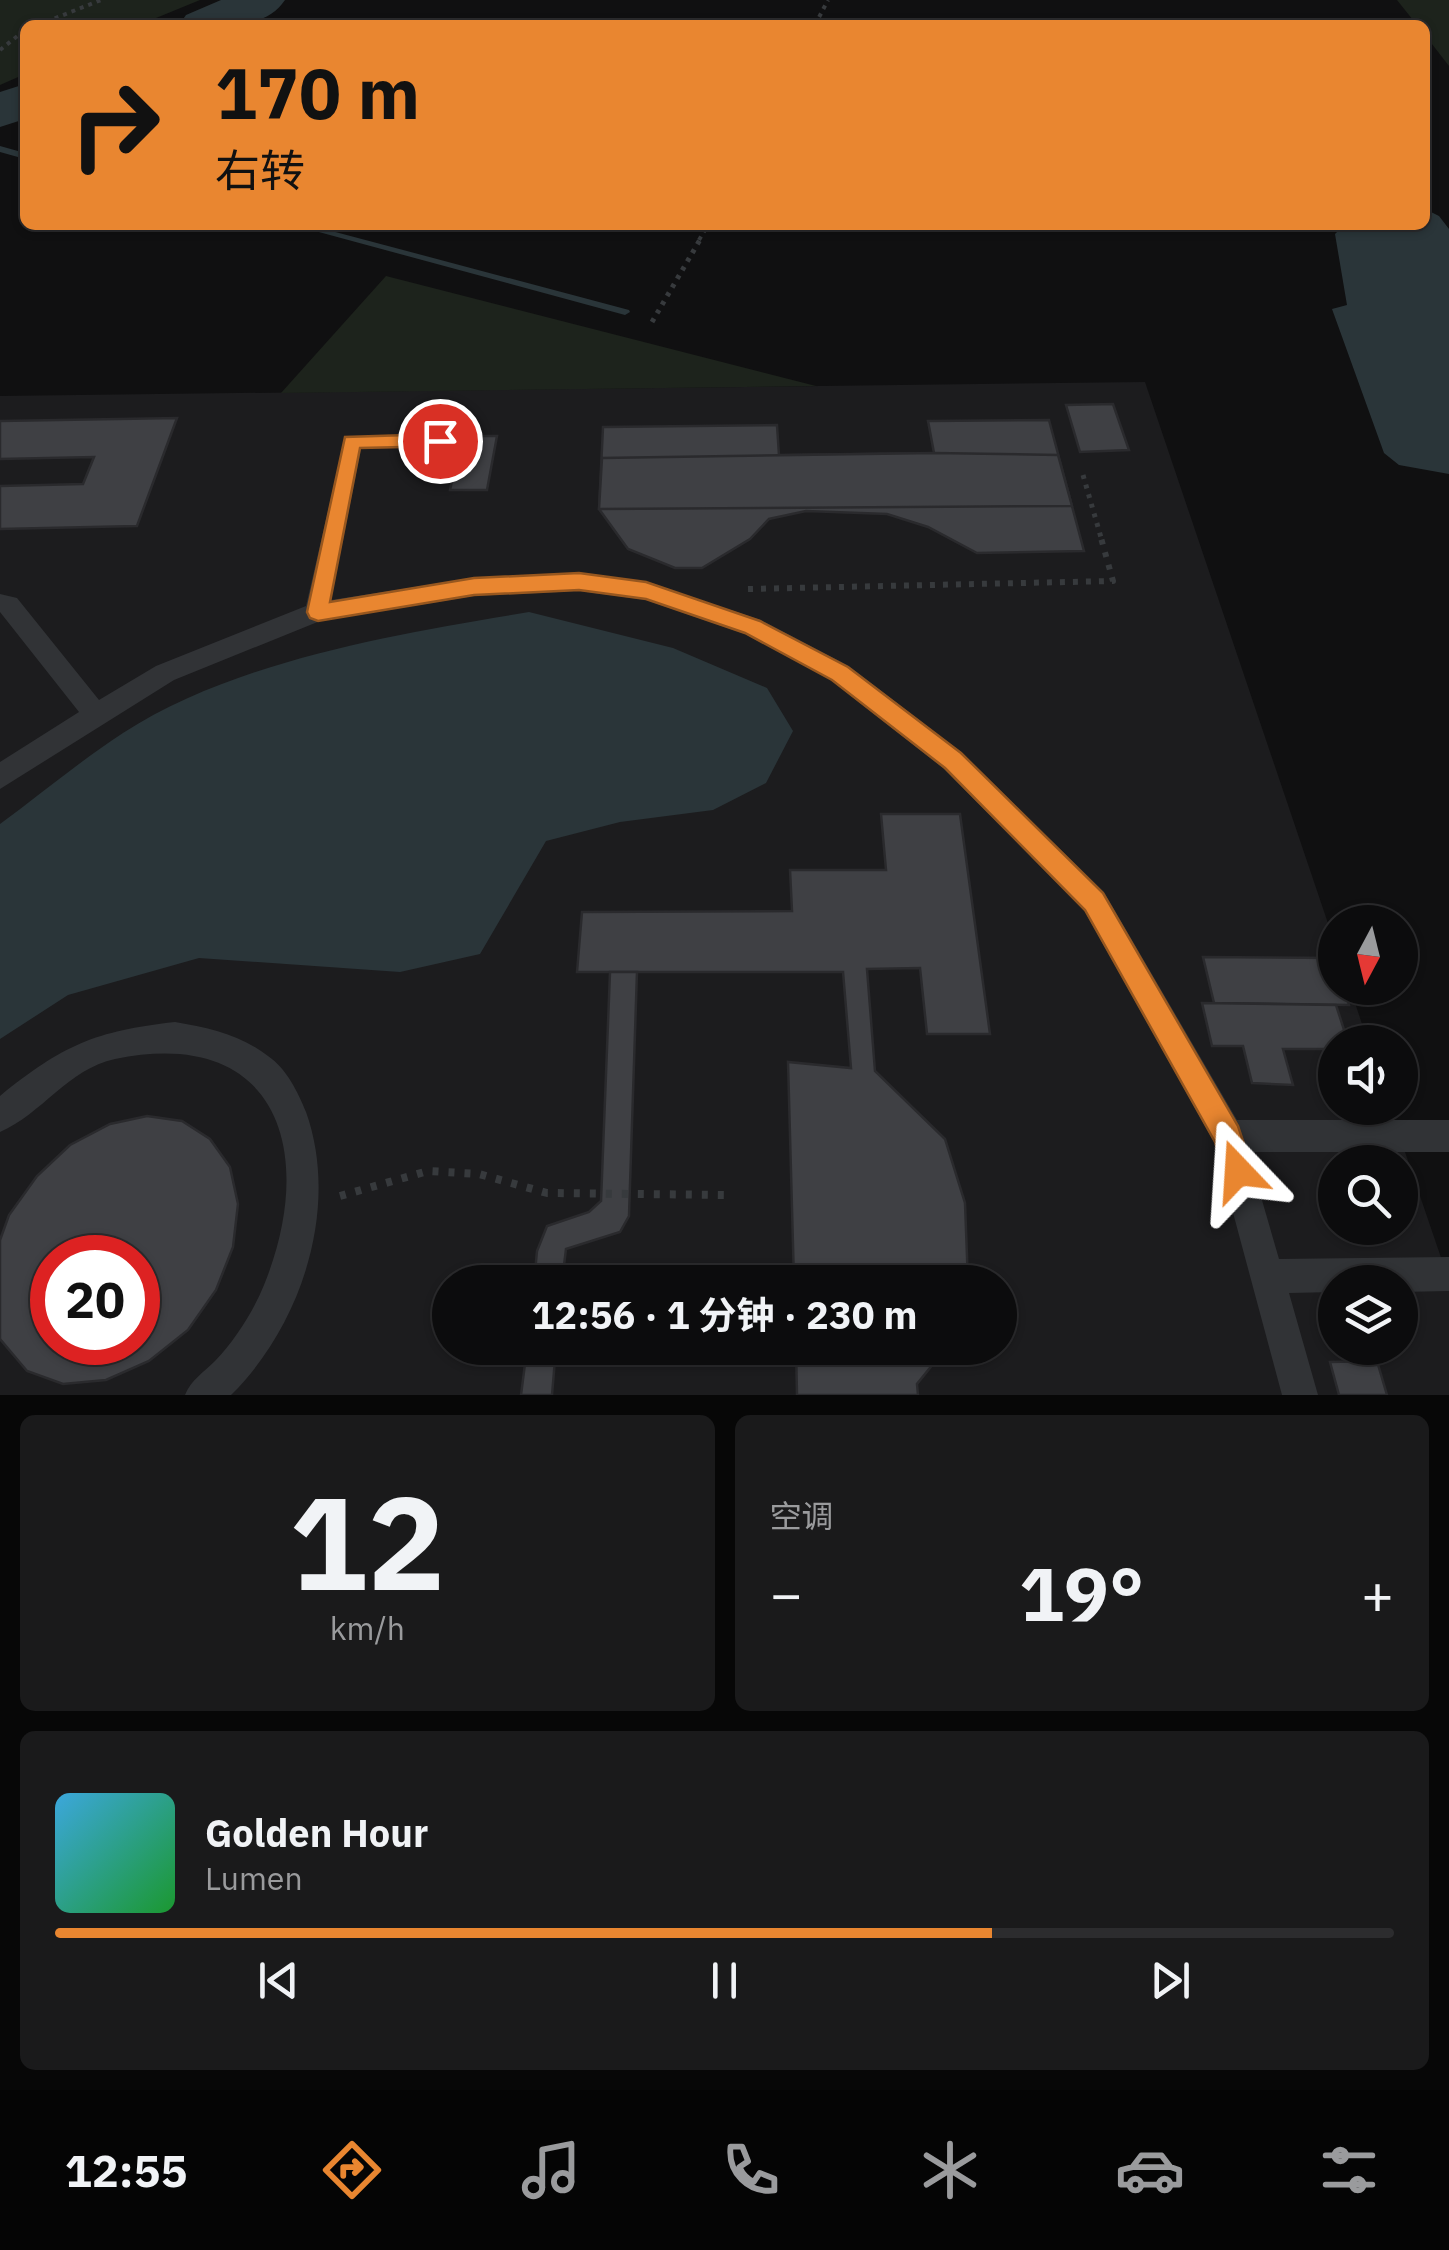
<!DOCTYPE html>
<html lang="zh">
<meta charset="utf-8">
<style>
body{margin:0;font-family:"IBM Plex Sans","Noto Sans SC",sans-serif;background:#1a1a1b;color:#f1f3f6;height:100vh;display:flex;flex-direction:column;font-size:38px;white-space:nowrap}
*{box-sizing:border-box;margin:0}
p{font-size:32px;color:#9a9b9d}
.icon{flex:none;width:55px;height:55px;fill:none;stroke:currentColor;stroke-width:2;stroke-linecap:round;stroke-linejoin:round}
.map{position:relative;height:1395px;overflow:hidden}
.drawer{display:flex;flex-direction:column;gap:20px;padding:20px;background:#070707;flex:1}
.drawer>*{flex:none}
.banner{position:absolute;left:20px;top:20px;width:1410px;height:210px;border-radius:15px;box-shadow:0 2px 8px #0004,0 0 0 2px #2c2c2e;background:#e98630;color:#111;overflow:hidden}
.needle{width:65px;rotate:187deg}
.tools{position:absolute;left:1318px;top:905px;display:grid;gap:20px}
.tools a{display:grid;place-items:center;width:100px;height:100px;border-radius:50%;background:#0c0c0d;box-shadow:0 2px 8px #0004,0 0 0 2px #2c2c2e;font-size:50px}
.speed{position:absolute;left:30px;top:1235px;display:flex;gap:20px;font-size:50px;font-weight:700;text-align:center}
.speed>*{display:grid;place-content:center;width:130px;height:130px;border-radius:50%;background:#0c0c0d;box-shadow:0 2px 8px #0004,0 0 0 2px #2c2c2e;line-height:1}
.speed .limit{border:15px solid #d22;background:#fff;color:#111}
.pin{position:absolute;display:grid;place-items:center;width:85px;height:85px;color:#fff;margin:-42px;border:5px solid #fff;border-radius:50%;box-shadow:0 2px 10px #0007}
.me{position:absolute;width:110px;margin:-55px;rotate:340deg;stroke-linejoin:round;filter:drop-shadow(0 0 8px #0008)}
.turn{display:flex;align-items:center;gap:35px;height:210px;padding:0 30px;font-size:45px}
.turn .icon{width:130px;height:130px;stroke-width:2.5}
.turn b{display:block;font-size:70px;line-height:85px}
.big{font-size:75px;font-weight:700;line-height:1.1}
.drawer .tile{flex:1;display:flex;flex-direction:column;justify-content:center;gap:15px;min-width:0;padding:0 35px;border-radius:15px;background:#1a1a1b}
.drawer .dial{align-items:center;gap:0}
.dial b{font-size:130px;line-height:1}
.song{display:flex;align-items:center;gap:30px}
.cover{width:120px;height:120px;border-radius:15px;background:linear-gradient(135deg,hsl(200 70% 55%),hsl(130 70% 35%))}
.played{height:10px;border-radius:5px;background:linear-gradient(90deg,#e98630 70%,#2c2c2e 70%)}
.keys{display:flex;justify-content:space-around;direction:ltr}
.heat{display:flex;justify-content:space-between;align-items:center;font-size:55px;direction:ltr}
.drawer .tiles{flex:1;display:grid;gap:20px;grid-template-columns:1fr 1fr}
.tile:last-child{grid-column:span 2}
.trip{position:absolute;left:432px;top:1265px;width:585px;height:100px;border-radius:50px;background:#0c0c0d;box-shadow:0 2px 8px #0004,0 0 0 2px #2c2c2e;font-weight:700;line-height:100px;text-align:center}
.tab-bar{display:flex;height:160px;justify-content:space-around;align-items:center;background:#050505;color:#9a9b9d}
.tab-bar .icon{width:70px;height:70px}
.tab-bar .current{color:#e98630}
.tab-bar b{font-size:45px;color:#f1f3f6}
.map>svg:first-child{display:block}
.built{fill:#1c1c1e;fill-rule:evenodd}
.green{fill:#1d231c}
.water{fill:#2a3539}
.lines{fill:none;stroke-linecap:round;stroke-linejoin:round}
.stream{fill:#2a3539;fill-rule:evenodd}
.river{fill:#2a3539;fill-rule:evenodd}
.building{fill:#3f4044;stroke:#2a2a2d;stroke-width:2.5;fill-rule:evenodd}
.path-far3{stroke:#373a3d;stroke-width:4;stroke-dasharray:4 5;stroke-linecap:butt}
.path-far2{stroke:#373a3d;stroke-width:5;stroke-dasharray:4 6;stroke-linecap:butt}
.path-far1{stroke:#373a3d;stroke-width:6;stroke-dasharray:5 8;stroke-linecap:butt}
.path{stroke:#373a3d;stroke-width:8;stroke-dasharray:6 10;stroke-linecap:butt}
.lane{fill:#313336;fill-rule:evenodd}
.route{fill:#e98630;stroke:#97571f;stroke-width:2.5}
</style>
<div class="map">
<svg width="1449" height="1395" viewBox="0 0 1449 1395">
<rect width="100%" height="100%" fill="#101011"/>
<!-- built -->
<path class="built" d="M1145,382L1335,944V988H1350L1368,1042H1335V1108H1390L1449,1281V1395H0V396ZM1335,1162H1400V1228H1335ZM52,1258H138V1342H52ZM450,1282H1000V1348H450ZM1335,1282H1400V1348H1335Z"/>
<!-- green -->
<g class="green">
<polygon points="0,0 200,0 139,25 25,25 25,74 0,85"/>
<polygon points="1397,0 1449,0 1449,66 1425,35 1425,25 1417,25"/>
<polygon points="386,276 816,386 281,393"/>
</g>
<!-- water -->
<g class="water">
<polygon points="1425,209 1439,216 1449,229 1449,474 1399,465 1384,453 1332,309 1347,305 1335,234 1344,225 1425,225"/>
<path d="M529,612L673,648L767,688L793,731L766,783L713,810L620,822L546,841L480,954L400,972L199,958L68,995L0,1039V824C41,794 80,761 123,733C236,660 397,634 529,612Z"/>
</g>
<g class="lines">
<!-- stream -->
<g class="stream">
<polygon points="0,146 25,153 25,159 0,152"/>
<polygon points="293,225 309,225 629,310 630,312 625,315"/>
</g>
<!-- river -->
<g class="river">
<path d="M221,0H285C263,33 214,25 179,25L186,15Z"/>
<polygon points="25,84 25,119 0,127 0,92"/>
</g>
</g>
<!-- building -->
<g class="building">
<polygon points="1113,404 1129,450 1080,452 1066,405"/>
<polygon points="177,418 137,526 0,529 0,486 83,484 94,457 0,459 0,421"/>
<polygon points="1049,420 1084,551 977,553 928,527 887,514 806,511 769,519 750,539 702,568 675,568 628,549 599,509 603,427 777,425 779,455 934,453 928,421"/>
<polygon points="462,436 497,436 487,490 450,490"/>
<polygon points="934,453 1058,455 1072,506 599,509 602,458"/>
<polygon points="881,814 960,814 990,1034 927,1034 920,968 867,969 875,1071 945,1139 965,1203 968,1282 794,1282 788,1062 851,1068 843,972 577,972 582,912 792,911 790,870 886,870"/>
<polygon points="1203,957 1335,958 1335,988 1344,988 1349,1005 1214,1003"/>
<polygon points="610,972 637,972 629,1216 620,1232 566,1249 562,1282 534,1282 537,1251 547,1226 589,1212 601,1201"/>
<polygon points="1202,1003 1336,1005 1348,1042 1335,1042 1335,1049 1283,1049 1293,1085 1252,1083 1243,1046 1212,1046"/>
<path d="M147,1116L182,1121L210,1139L230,1167L238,1204L233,1247L216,1290L188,1330L149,1361L106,1380L63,1384L27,1371L0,1339V1240L9,1215L37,1176L70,1145L110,1124ZM52,1258H138V1342H52Z"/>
<polygon points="527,1348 556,1348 552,1395 521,1395"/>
<polygon points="796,1348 946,1348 917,1384 918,1395 797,1395"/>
<polygon points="1377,1361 1387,1395 1339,1395 1330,1362"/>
</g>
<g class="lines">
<!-- path-far3 -->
<g class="path-far3">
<polyline points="38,25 101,0"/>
<polyline points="815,25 828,0"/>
<polyline points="0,50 25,30"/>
<polyline points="699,240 708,225"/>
</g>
<!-- path-far2 -->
<g class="path-far2">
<polyline points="652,322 701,238"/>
<polyline points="1083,475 1102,541"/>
</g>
<!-- path-far1 -->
<polyline class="path-far1" points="748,589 1113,581 1101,538"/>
<!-- path -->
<polyline class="path" points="340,1196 428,1171 479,1174 547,1193 726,1195"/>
<!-- lane -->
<g class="lane">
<polygon points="440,433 447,436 447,446 361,449 331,600 474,578 579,573 646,582 761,620 849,666 962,753 1104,892 1237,1120 1449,1120 1449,1152 1248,1152 1279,1259 1449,1257 1449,1291 1400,1292 1400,1282 1335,1282 1335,1292 1289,1293 1318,1395 1282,1395 1214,1142 1084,910 944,769 831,680 745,634 646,600 579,591 474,596 320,621 174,680 0,789 0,762 79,712 0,612 0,594 17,598 99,700 156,666 306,606 345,437"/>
<path d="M175,1022C209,1028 239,1034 268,1056C286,1068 298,1092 306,1112C340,1207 302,1325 231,1395H185C191,1380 203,1373 215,1361C235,1340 253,1312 264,1285C317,1155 280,1025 115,1059C68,1069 42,1114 0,1132V1096C63,1045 95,1031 175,1022Z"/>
</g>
</g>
<!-- route -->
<polygon class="route" points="440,434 450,441 447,446 360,448 330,602 474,578 579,573 646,582 760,621 848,667 961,753 1103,893 1238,1126 1253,1171 1249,1181 1238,1186 1228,1181 1215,1142 1085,910 945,768 832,680 745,633 646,599 579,590 474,595 318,621 310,618 307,612 345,437"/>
</svg>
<div class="tools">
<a><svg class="needle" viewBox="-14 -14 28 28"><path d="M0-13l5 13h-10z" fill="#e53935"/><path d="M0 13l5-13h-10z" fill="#9a9b9d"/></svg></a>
<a><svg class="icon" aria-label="sound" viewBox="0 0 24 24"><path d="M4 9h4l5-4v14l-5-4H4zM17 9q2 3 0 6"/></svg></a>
<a><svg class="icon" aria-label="search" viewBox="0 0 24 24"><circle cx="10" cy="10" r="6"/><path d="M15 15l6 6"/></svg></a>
<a><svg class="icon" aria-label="layers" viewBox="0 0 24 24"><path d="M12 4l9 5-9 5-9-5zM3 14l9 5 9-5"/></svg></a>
</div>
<div class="speed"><div class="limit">20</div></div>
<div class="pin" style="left:440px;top:441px;background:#d93025"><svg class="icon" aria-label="arrive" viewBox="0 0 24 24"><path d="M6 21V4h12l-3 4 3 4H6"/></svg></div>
<svg class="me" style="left:1238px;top:1171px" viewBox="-20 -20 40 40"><path d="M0-17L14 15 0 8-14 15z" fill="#e98630" stroke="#fff" stroke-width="4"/></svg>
<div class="trip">12:56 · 1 分钟 · 230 m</div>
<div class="banner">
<div class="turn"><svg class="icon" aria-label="right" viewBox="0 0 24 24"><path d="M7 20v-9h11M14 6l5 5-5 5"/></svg><div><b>170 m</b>右转</div></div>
</div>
</div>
<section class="drawer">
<div class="tiles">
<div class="tile dial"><b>12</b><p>km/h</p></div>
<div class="tile"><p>空调</p>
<div class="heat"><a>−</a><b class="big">19°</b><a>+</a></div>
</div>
<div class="tile">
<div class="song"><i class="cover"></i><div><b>Golden Hour</b><p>Lumen</p></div></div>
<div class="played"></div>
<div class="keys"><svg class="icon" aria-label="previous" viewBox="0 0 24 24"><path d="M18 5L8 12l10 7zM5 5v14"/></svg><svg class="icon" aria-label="pause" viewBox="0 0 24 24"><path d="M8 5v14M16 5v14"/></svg><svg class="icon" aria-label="next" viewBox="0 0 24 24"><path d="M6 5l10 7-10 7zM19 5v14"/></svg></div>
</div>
</div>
</section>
<nav class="tab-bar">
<b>12:55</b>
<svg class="icon current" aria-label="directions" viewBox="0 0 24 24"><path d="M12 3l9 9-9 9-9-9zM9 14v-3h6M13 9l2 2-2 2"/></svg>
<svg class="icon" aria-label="music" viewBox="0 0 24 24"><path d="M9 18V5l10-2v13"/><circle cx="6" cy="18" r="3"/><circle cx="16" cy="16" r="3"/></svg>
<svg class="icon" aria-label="phone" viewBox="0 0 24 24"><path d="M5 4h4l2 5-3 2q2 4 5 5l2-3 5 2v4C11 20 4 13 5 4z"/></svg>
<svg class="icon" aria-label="climate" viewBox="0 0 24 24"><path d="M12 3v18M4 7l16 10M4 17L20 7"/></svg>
<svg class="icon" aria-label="car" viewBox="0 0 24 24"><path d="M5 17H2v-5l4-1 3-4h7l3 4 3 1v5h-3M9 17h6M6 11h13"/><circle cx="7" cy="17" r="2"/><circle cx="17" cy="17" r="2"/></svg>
<svg class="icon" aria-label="filters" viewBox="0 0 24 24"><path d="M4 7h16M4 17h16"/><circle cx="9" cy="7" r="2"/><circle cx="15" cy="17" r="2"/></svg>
</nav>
